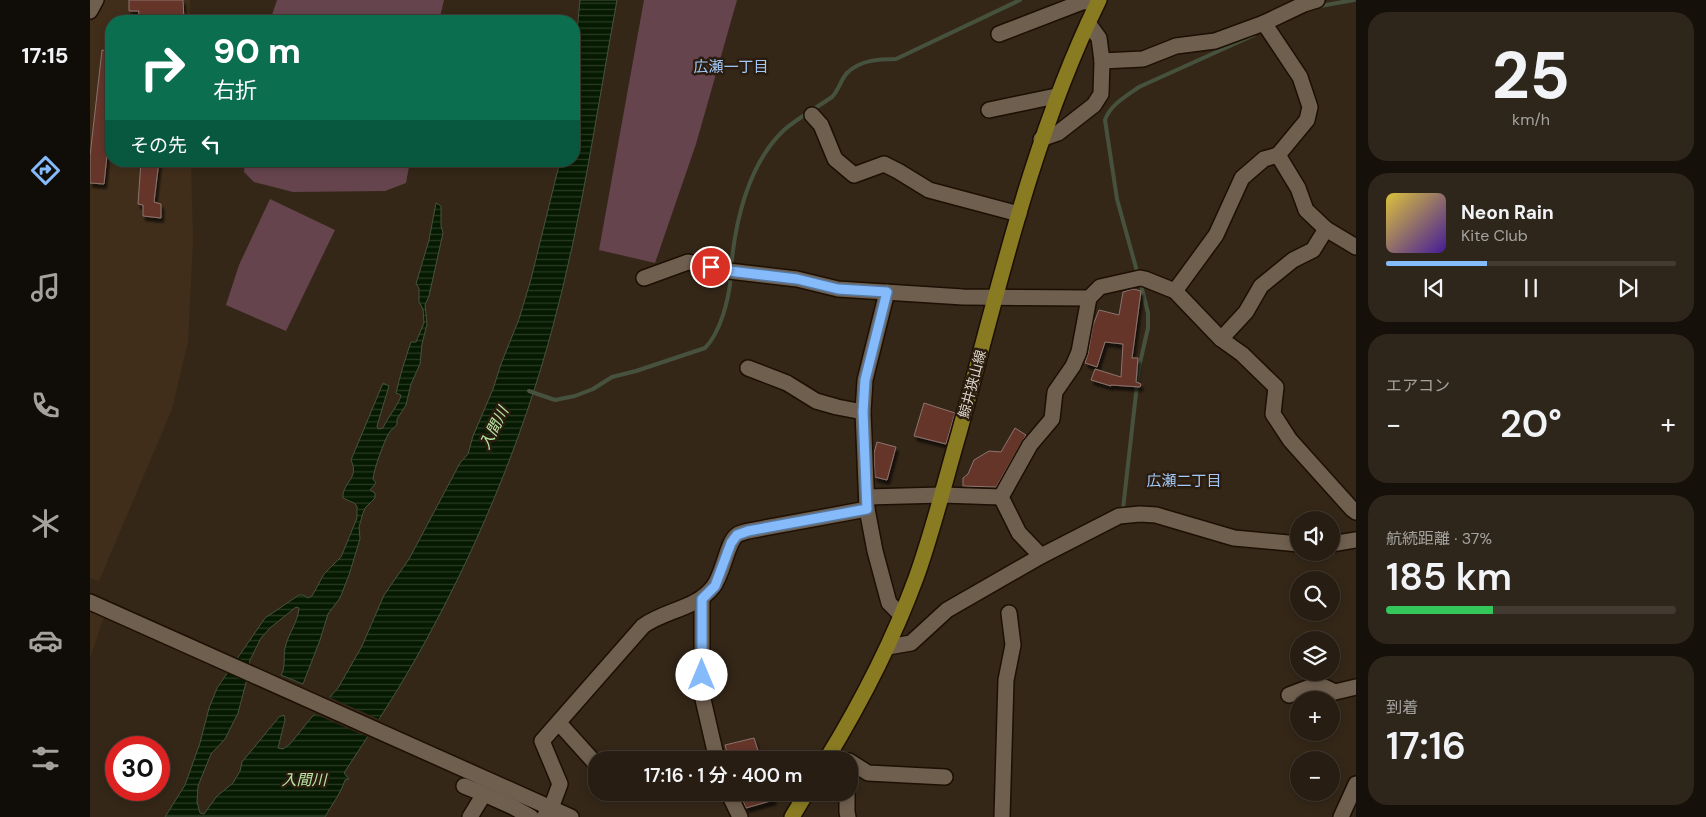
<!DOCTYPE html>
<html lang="ja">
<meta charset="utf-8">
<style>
body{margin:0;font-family:"DM Sans","Noto Sans JP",sans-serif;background:#2f261b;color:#f1f3f6;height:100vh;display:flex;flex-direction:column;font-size:19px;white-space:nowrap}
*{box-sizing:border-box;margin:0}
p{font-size:16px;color:#a4a29f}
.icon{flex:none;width:28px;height:28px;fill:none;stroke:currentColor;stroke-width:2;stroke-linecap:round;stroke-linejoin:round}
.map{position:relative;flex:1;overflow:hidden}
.sheet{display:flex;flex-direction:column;gap:12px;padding:12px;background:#15100a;width:350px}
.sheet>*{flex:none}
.hud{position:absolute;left:15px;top:15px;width:475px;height:152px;border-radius:20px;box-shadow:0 2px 8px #0003,0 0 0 1px #433b32;background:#0b6e4f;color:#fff;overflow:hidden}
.tools{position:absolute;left:1200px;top:511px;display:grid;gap:10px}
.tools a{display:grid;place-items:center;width:50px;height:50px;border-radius:50%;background:#271d12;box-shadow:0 2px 8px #0003,0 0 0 1px #433b32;font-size:25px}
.speed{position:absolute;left:15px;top:736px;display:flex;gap:10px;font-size:25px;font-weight:700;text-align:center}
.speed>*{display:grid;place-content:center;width:65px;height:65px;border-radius:50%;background:#271d12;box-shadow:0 2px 8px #0003,0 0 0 1px #433b32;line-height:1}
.speed .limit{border:8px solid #d22;background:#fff;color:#111}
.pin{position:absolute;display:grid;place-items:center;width:42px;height:42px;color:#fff;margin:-21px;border:2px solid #fff;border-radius:50%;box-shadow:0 1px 5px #0007}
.me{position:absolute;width:55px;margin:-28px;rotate:0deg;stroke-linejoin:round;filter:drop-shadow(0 0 4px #0008)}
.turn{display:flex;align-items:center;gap:18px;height:105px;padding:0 25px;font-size:22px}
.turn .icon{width:65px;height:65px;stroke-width:2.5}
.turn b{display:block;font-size:35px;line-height:42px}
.then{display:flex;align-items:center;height:48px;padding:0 25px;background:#0003;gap:10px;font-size:19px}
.big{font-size:38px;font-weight:600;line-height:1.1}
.sheet .tile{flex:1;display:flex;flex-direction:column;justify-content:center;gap:8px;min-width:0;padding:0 18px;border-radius:20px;background:#2f261b}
.sheet .dial{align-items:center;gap:0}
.dial b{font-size:65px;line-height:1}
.song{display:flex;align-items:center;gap:15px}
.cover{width:60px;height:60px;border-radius:8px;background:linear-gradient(135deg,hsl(50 70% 55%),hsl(260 70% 35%))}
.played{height:5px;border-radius:2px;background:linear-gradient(90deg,#86bbfb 35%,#433b32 35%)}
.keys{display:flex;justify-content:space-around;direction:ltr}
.heat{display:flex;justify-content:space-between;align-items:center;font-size:28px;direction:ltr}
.charge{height:8px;border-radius:4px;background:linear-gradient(90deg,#34c759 37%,#433b32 0)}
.trip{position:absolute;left:498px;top:751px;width:270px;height:50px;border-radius:20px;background:#271d12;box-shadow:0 2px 8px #0003,0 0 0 1px #433b32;font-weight:600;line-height:50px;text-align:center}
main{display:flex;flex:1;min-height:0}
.tabs{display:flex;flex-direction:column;width:90px;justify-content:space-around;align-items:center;background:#100c07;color:#a4a29f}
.tabs .icon{width:35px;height:35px}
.tabs .on{color:#86bbfb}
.tabs b{font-size:22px;color:#f1f3f6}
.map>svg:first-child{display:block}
.built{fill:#402e1a}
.pitch{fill:#65444e}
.water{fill:url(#water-rules);stroke:#47523e}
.pier{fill:#342718}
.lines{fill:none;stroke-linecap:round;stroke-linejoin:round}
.stream{stroke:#47523e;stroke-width:4}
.building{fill:#65352b;stroke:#8c746e;filter:url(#shadow)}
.minor-casing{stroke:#1c0f03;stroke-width:18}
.major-casing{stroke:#1c0f03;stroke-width:18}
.minor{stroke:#6f5f4f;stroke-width:15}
.major{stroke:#897b22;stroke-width:15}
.route-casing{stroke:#577aa3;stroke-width:12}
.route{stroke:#86bbfb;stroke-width:9}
.labels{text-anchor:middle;stroke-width:5;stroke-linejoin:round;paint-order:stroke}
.street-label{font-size:14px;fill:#ded5cc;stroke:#2a1d0f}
.neighbourhood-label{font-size:15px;fill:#a2c9f9;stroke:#2a1d0f}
.water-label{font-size:15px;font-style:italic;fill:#b8e9a7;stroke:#2a1d0f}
</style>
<main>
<nav class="tabs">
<b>17:15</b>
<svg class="icon on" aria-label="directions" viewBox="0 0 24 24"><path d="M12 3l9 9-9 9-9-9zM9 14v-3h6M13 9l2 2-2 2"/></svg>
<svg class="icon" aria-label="music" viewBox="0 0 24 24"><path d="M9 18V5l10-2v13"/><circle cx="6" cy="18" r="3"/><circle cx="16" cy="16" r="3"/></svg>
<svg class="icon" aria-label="phone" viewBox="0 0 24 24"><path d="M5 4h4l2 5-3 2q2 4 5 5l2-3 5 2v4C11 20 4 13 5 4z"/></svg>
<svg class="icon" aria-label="climate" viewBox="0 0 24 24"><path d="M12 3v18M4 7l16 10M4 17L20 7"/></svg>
<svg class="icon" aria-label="car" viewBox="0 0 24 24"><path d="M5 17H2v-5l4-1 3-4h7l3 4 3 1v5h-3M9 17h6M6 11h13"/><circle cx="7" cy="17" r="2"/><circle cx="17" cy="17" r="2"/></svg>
<svg class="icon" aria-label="filters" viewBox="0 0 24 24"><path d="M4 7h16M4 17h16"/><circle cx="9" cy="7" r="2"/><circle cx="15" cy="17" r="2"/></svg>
</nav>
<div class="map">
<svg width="1266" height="817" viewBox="0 0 1266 817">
<defs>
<pattern id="water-rules" width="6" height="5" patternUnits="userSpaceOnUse" patternTransform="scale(1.25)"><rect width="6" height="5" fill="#061a01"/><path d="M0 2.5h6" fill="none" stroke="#2a3a25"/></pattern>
<filter id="shadow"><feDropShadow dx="2.5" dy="4.5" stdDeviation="1" flood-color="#0009"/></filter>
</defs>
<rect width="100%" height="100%" fill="#342718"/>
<!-- built -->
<g class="built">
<polygon points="12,0 100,0 99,21 21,21 21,161 101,161 103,241 98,342 82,409 9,581 0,578 0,21"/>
<polygon points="0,611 14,617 0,658"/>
</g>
<!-- pitch -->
<g class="pitch">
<polygon points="187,0 354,0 349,21 180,21"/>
<polygon points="554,0 647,0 606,144 565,263 509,250"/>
<polygon points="155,161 320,161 316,183 295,191 203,192 164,182 154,172"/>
<polygon points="180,199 245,230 196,331 136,305 149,265"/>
</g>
<!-- water -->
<path class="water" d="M490,0H527C507,109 492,219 463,326C432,442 384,556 325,660C303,699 278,736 254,773L259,779L255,780C250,795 242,804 235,817H75L95,785L110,743L119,708L127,688L175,618L209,595H213L218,598L222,596L234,574L251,557L267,518V506L264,503L253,498C252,482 270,479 261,460L293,383L299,386L287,426L288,429L293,428C297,418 310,403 311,395L306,393C310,376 315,359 321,342H326L334,323L333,309L329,302V288L326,284L339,240L346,203L351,206V226L353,233L339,296L335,305L337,324L332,344L330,364L321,384L316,405L307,419V424C305,428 301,429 299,433C294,441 284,469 283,479L286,483L280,490L285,493V498L275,508L273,513L269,527L270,539L259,575L250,598L238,614L230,640L213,684L191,675C196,667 193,658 195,648C198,634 208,622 209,608L206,607L180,628L171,638L160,660L157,679L148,713L135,739L121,754L108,786L107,802L110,813L114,814L127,796L143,783L150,771L152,762L189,717L194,715L195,720L188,748L193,749L200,744L221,718L248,688L272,646L294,595L319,559L370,463L378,454L383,436L403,389L411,364L429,319L441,279L470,161H484V92L488,54L487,31Z"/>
<!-- pier -->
<polygon class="pier" points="237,696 291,720 280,738 222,713"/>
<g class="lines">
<!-- stream -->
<g class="stream">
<polyline points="1230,6 1264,0"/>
<path d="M641,269C645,222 658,164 694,130C708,118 726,108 742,97C749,90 751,79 757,73C770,60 789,59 806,59L930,0"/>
<path d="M1048,275L1027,199L1015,120C1020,105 1036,96 1049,87L1164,35"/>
<path d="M439,391L465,400L485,396L503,389L522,377L546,371L615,348C631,332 639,298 641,276"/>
<polyline points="1033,509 1049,367 1058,328 1058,313 1050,281"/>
</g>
</g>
<!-- building -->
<g class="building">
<polygon points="39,0 93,0 94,21 48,21 49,11 39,11"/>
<polygon points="12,50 21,52 21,155 17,155 14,184 0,183 0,156"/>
<polygon points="51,161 69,161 64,202 71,204 71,218 53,216 53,205 48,204"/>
<polygon points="1043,289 1051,291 1042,358 1048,358 1046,382 1051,384 1050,387 1021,385 1021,386 1001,380 1005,369 1031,377 1033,344 1015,342 1007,367 995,363 998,354 1003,325 1009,310 1029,315 1033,292"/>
<polygon points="834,403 865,413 856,444 824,436"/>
<polygon points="925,428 936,435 906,487 873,486 873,478 878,474 884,460 899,451 911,452"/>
<polygon points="787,442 806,447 797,480 785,477 784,453"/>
<polygon points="664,738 671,760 639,760 635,745"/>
<polygon points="649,792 681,792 684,800 656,808"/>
</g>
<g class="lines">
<defs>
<g id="minor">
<polyline points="0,11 6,0"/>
<polyline points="998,23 1009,38 1012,61 1053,59 1086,46 1125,41 1174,23 1214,4 1227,0"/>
<polyline points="1174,23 1210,77 1220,107 1217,120 1188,155 1208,188 1216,210 1236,229 1266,247"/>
<polyline points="909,34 992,2 1008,1"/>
<polyline points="899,110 966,96"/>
<polyline points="722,115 731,125 745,159 764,175 794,164 808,171 839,190 929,214"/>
<polyline points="951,139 968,133 1004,105 1011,94 1012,61"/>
<polyline points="554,278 598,262 639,271 707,279 748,289 873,297 999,298 1010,287 1050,278 1055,279 1085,291 1131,339 1152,354 1186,387 1183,414 1187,420 1200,440 1262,509 1266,512"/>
<polyline points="1085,291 1126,235 1152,178 1174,159 1188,155"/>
<polyline points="797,292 775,380 773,412 777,509 785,551 799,603 811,615"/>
<polyline points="1131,339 1156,312 1171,286 1203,260 1223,250 1236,229"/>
<polyline points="658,368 697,383 726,401 747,407 773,412"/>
<polyline points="777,497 852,495 911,497"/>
<polyline points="1241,544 1266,540"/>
<polyline points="951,556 929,533 911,497 940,445 962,419 965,392 983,366 989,352 999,298"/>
<polyline points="612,599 612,695 627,760"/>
<polyline points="0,602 481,817"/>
<polyline points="798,647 821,643 857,610 951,556 1029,516 1050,514 1066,515 1144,538 1209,544"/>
<polyline points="1199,695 1228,684 1245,692 1266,687"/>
<polyline points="469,723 506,764"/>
<polyline points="759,761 778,773 855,777"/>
<polyline points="374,786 394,794"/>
<polyline points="638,792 650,817"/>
<polyline points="757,792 757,812 758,817"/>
<polyline points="380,817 394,794 423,807 441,817"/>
<path d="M454,817L461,808L470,784L452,741L553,626C575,610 606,609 623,587C633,575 637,542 647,535C650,533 655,532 658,531L777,509"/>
<polyline points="912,817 916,680 923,645 919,613"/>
<polyline points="1251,817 1266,784"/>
</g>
<g id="major">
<path d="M736,760C772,701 802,643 826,578C843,531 855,481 869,433C909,287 942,137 1009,0"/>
<polyline points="702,817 717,792"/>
</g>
</defs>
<!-- minor casing -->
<use href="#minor" class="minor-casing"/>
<!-- major casing -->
<use href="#major" class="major-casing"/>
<!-- minor -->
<use href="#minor" class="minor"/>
<!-- major -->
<use href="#major" class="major"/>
</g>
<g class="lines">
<defs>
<polyline id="route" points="612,675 612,599 625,586 641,543 647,535 658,531 777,509 773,412 775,380 797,292 748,289 707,279 639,271 621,267"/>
</defs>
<!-- route casing -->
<use href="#route" class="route-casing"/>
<!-- route -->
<use href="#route" class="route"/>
</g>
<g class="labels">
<!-- street labels -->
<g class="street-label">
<text transform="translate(882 384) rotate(-75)" y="5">鯨井狭山線</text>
</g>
<!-- neighbourhood labels -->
<g class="neighbourhood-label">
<text x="641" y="72">広瀬一丁目</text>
<text x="1094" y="486">広瀬二丁目</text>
</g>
<!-- water labels -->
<g class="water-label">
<text transform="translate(404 428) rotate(-63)" y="5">入間川</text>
<text x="214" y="785">入間川</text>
</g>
</g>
</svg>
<div class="tools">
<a><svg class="icon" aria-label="sound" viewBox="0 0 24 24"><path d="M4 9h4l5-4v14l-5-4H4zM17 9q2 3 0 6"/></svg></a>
<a><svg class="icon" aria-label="search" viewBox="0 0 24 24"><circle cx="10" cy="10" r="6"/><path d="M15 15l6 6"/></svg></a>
<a><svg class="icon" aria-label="layers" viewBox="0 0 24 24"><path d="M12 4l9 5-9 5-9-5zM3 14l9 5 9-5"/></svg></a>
<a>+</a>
<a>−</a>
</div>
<div class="speed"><div class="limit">30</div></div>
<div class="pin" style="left:621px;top:267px;background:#d93025"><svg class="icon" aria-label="arrive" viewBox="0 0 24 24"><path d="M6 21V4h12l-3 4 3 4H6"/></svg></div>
<svg class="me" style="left:612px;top:675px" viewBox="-20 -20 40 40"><circle r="19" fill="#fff"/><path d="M0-13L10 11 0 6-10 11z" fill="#86bbfb"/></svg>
<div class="trip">17:16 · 1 分 · 400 m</div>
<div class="hud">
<div class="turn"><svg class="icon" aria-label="right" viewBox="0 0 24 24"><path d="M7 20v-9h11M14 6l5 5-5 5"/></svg><div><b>90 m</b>右折</div></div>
<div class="then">その先<svg class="icon" aria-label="left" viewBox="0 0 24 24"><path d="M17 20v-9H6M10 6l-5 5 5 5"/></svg></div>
</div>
</div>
<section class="sheet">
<div class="tile dial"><b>25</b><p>km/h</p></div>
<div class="tile">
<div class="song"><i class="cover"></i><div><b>Neon Rain</b><p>Kite Club</p></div></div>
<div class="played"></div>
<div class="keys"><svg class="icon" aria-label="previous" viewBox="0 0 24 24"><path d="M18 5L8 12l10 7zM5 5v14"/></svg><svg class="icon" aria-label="pause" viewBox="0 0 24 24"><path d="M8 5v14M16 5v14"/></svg><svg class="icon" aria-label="next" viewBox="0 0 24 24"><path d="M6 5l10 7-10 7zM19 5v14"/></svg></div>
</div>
<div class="tile"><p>エアコン</p>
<div class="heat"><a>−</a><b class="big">20°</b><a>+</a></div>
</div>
<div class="tile"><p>航続距離 · 37%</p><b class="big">185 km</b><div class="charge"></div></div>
<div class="tile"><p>到着</p><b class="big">17:16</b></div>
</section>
</main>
